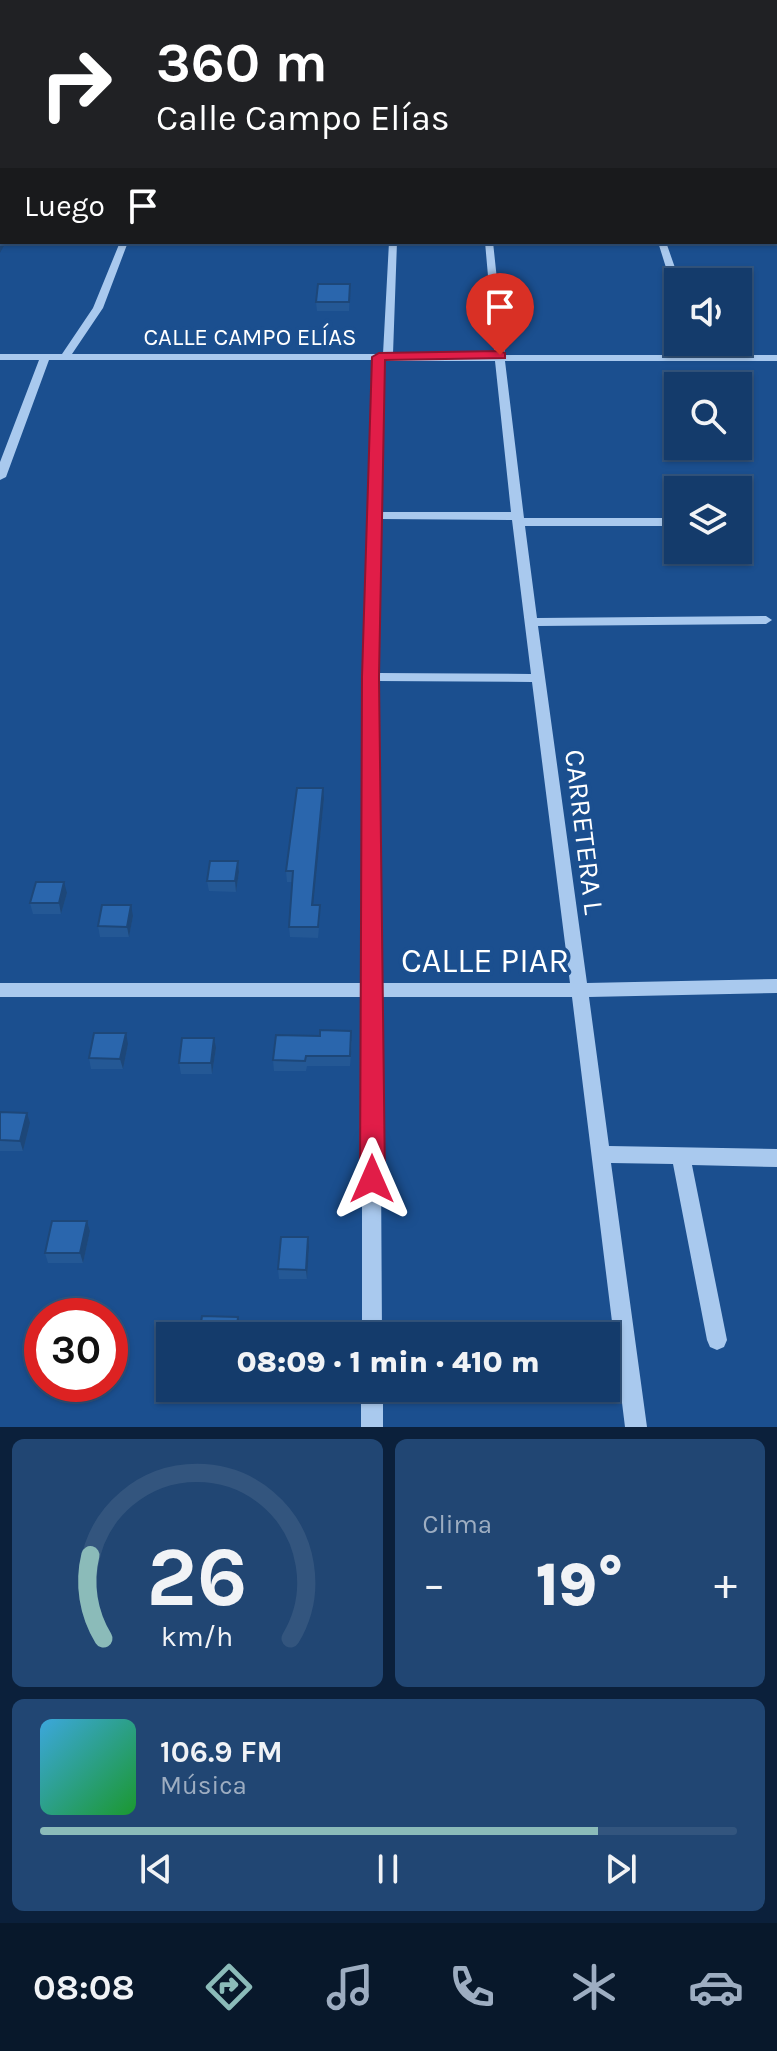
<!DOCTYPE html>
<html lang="es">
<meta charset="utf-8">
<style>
body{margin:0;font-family:Karla,sans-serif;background:#214673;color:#f1f3f6;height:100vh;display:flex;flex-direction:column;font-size:30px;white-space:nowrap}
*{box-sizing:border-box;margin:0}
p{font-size:26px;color:#9dadc1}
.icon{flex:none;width:44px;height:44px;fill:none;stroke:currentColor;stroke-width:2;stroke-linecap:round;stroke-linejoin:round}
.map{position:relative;height:1427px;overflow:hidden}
.panel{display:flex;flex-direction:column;gap:12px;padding:12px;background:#0b203b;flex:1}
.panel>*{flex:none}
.banner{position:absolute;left:0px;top:0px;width:778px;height:244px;box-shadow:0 2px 6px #0004,0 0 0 2px #33557e;background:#202124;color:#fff;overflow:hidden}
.buttons{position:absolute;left:664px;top:268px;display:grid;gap:16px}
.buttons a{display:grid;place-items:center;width:88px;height:88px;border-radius:0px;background:#143b6b;box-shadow:0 2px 6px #0004,0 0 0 2px #33557e;font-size:40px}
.speed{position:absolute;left:24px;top:1298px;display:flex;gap:16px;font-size:40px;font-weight:700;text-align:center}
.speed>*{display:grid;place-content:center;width:104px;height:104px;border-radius:50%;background:#143b6b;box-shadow:0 2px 6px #0004,0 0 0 2px #33557e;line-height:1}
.speed .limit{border:12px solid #d22;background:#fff;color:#111}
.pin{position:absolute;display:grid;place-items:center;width:68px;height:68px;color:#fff;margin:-82px -34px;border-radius:50% 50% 50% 0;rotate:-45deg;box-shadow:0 0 8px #0007}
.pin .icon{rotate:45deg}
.me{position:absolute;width:88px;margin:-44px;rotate:0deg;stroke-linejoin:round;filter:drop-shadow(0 0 6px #0008)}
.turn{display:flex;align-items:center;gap:28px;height:168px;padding:0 24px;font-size:36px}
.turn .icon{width:104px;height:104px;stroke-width:2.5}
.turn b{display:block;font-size:56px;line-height:68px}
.then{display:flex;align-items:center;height:76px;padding:0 24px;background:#0003;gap:16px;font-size:30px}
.big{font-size:60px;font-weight:800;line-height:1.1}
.panel .widget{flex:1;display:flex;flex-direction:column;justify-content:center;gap:12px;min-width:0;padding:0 28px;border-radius:12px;background:#214673}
.panel .dial{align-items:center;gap:0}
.dial svg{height:208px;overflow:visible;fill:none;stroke:#33557e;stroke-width:7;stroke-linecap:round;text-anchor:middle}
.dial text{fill:#f1f3f6;stroke:none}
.song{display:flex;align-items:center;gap:24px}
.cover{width:96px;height:96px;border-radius:12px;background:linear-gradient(135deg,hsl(200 70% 55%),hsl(130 70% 35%))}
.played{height:8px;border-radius:4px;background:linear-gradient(90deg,#8bbbb9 80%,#33557e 80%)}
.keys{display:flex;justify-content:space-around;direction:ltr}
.heat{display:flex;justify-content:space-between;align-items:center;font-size:44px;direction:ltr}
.panel .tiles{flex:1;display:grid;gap:12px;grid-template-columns:1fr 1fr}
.widget:last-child{grid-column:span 2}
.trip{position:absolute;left:156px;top:1322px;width:464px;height:80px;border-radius:0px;background:#143b6b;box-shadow:0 2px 6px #0004,0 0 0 2px #33557e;font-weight:800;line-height:80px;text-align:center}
.tabs{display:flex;height:128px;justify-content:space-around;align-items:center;background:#08182b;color:#9dadc1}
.tabs .icon{width:56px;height:56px}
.tabs .current{color:#8bbbb9}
.tabs b{font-size:36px;color:#f1f3f6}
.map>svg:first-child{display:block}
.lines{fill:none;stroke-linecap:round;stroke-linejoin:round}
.minor{fill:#a9c9ee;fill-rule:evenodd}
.wall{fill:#245895}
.shaded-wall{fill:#1d4779}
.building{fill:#2a66ad;stroke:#1d4779;stroke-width:2}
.route{fill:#e11d48;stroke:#92132f;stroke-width:2}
.labels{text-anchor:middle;stroke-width:8;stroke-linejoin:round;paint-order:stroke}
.far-street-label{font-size:24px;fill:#fff;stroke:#1b4f8f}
.street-label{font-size:28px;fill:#fff;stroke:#1b4f8f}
.near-street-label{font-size:34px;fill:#fff;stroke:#1b4f8f}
</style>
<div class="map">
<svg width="777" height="1427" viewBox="0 0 777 1427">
<rect width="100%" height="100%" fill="#1b4f8f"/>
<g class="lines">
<!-- minor -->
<g class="minor">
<rect x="460" y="0" width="6" height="2"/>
<polygon points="754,0 760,0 762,2 756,2"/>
<rect x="776" y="14" width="1" height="5"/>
<rect x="776" y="48" width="1" height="4"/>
<rect x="0" y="132" width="2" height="4"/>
<path d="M120,242H128L103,308L72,354H383L389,242H397L393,354L495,355L485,242H493L505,355H697L691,342H701L707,355H777V361H505L524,518H678V526H525L537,618L766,616L772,620L766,624L538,626L587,983L777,979V993L589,997L609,1146L777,1149V1167L692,1165L727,1340L724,1347L717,1350L710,1347L707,1340L673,1164L611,1163L647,1427H625L572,997H380L382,1336H362V997H0V983H362L363,677L374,360H49L6,477L0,480V462L39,360H0V354H62L93,308ZM384,361H495L511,512H381ZM380,519L512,520L531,674L377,673ZM377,681L532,682L570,983H379Z"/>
<polygon points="658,242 666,242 680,282 678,282 678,293 673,290"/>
<rect x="361" y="1388" width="22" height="39"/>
</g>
</g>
<!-- wall -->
<g class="wall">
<polygon points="0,0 2,2 2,45 0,45"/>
<polygon points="350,284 349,311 317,311 316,302"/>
<polygon points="324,799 313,905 320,916 318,938 290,937 289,927 292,882 287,882 286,871"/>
<polygon points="238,861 239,872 236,892 209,891 207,881"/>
<polygon points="67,893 61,914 33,914 30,903"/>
<polygon points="133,916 129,937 100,937 98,926"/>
<polygon points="352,1041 350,1066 307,1066 306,1071 274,1071 273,1060"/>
<polygon points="128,1044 123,1069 91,1069 89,1058"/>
<polygon points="216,1048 212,1074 181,1074 179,1063"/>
<polygon points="0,1112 30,1123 23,1151 0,1151"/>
<polygon points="87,1221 90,1231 83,1263 48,1263 45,1253"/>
<polygon points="309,1247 307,1279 279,1279 278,1269"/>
</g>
<!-- shaded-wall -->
<g class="shaded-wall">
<polygon points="2,238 2,242 6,242 0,253 0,241"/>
<polygon points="323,788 324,799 312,916 312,905"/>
<polygon points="238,861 239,872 236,892 235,881"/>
<polygon points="64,882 67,893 61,914 59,903"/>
<polygon points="131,905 133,916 129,937 127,927"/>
<polygon points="126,1033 128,1044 123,1069 120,1059"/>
<polygon points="214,1038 216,1048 212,1074 211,1063"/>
<polygon points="27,1113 30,1123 23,1151 20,1141"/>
<polygon points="87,1221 90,1231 83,1263 80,1253"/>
<polygon points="308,1237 309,1247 307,1279 306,1270"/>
<polygon points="238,1317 240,1326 239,1336 236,1336"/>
</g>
<!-- building -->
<g class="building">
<polygon points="0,0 362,0 361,2 2,2 2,19 0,19"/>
<polygon points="2,25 2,38 0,38 0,27"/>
<rect x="0" y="46" width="2" height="47"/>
<polygon points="0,224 2,224 2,238 0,241"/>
<polygon points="318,284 350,284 349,302 316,302"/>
<polygon points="297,788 323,788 312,905 320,905 318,927 289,927 293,871 286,871"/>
<polygon points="210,861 238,861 235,881 207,881"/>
<polygon points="36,882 64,882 59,903 30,903"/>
<polygon points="102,905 131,905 127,927 98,926"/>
<polygon points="320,1030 351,1031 350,1056 306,1056 305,1061 273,1060 276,1035 320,1036"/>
<polygon points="94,1033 126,1033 120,1059 89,1058"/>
<polygon points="182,1038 214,1038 211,1063 179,1063"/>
<polygon points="0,1112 27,1113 20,1141 0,1140"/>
<polygon points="52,1221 87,1221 80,1253 45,1253"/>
<polygon points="281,1237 308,1237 306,1270 278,1269"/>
<polygon points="202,1316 238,1317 236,1336 199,1336"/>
</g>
<!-- route -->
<polygon class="route" points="500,351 505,353 505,358 385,360 379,677 385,1179 381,1187 372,1190 364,1187 360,1179 362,677 372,357 379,353"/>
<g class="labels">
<!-- far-street labels -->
<g class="far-street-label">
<text x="250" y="345">CALLE CAMPO ELÍAS</text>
</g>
<!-- street labels -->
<g class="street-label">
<text transform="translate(585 832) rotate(83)" y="10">CARRETERA L</text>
</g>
<!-- near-street labels -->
<g class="near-street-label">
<text x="485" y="972">CALLE PIAR</text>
</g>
</g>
</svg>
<div class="buttons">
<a><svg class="icon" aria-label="sound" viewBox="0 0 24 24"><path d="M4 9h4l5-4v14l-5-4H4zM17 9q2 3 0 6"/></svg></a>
<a><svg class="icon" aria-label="search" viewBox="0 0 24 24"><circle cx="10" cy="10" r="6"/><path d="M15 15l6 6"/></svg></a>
<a><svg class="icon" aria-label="layers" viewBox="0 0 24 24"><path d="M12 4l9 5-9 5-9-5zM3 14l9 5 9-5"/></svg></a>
</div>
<div class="speed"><div class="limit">30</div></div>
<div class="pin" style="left:500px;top:355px;background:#d93025"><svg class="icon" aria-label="arrive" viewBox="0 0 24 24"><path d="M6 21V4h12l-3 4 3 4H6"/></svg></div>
<svg class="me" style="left:372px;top:1179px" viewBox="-20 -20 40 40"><path d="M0-17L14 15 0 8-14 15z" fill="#e11d48" stroke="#fff" stroke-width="4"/></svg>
<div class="trip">08:09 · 1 min · 410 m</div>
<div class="banner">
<div class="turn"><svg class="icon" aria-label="right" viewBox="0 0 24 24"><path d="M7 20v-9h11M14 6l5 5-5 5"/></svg><div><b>360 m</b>Calle Campo Elías</div></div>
<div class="then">Luego<svg class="icon" aria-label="arrive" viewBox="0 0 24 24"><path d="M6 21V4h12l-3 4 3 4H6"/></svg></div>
</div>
</div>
<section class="panel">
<div class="tiles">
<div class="widget dial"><svg viewBox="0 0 100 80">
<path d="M14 69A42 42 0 1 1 86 69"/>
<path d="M14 69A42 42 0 0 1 9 37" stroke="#8bbbb9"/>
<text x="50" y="56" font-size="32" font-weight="700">26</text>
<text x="50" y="72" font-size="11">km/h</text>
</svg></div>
<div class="widget"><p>Clima</p>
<div class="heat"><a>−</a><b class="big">19°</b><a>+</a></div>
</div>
<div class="widget">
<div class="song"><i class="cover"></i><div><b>106.9 FM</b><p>Música</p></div></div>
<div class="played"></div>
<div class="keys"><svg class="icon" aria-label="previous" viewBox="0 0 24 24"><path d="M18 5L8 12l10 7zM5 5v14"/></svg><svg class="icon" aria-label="pause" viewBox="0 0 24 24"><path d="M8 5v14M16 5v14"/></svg><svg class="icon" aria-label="next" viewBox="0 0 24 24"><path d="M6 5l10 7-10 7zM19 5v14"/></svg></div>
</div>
</div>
</section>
<nav class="tabs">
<b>08:08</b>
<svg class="icon current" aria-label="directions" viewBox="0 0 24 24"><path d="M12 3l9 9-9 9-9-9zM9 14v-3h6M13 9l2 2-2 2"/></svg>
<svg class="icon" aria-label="music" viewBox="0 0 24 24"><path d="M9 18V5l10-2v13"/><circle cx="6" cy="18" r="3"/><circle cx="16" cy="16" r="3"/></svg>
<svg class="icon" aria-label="phone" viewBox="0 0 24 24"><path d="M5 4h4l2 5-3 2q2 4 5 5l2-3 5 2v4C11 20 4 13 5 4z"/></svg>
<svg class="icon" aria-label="climate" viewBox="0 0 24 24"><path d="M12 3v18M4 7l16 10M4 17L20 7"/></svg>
<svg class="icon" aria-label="car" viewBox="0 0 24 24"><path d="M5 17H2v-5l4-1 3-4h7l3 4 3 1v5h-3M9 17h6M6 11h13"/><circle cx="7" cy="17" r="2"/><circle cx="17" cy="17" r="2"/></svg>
</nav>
